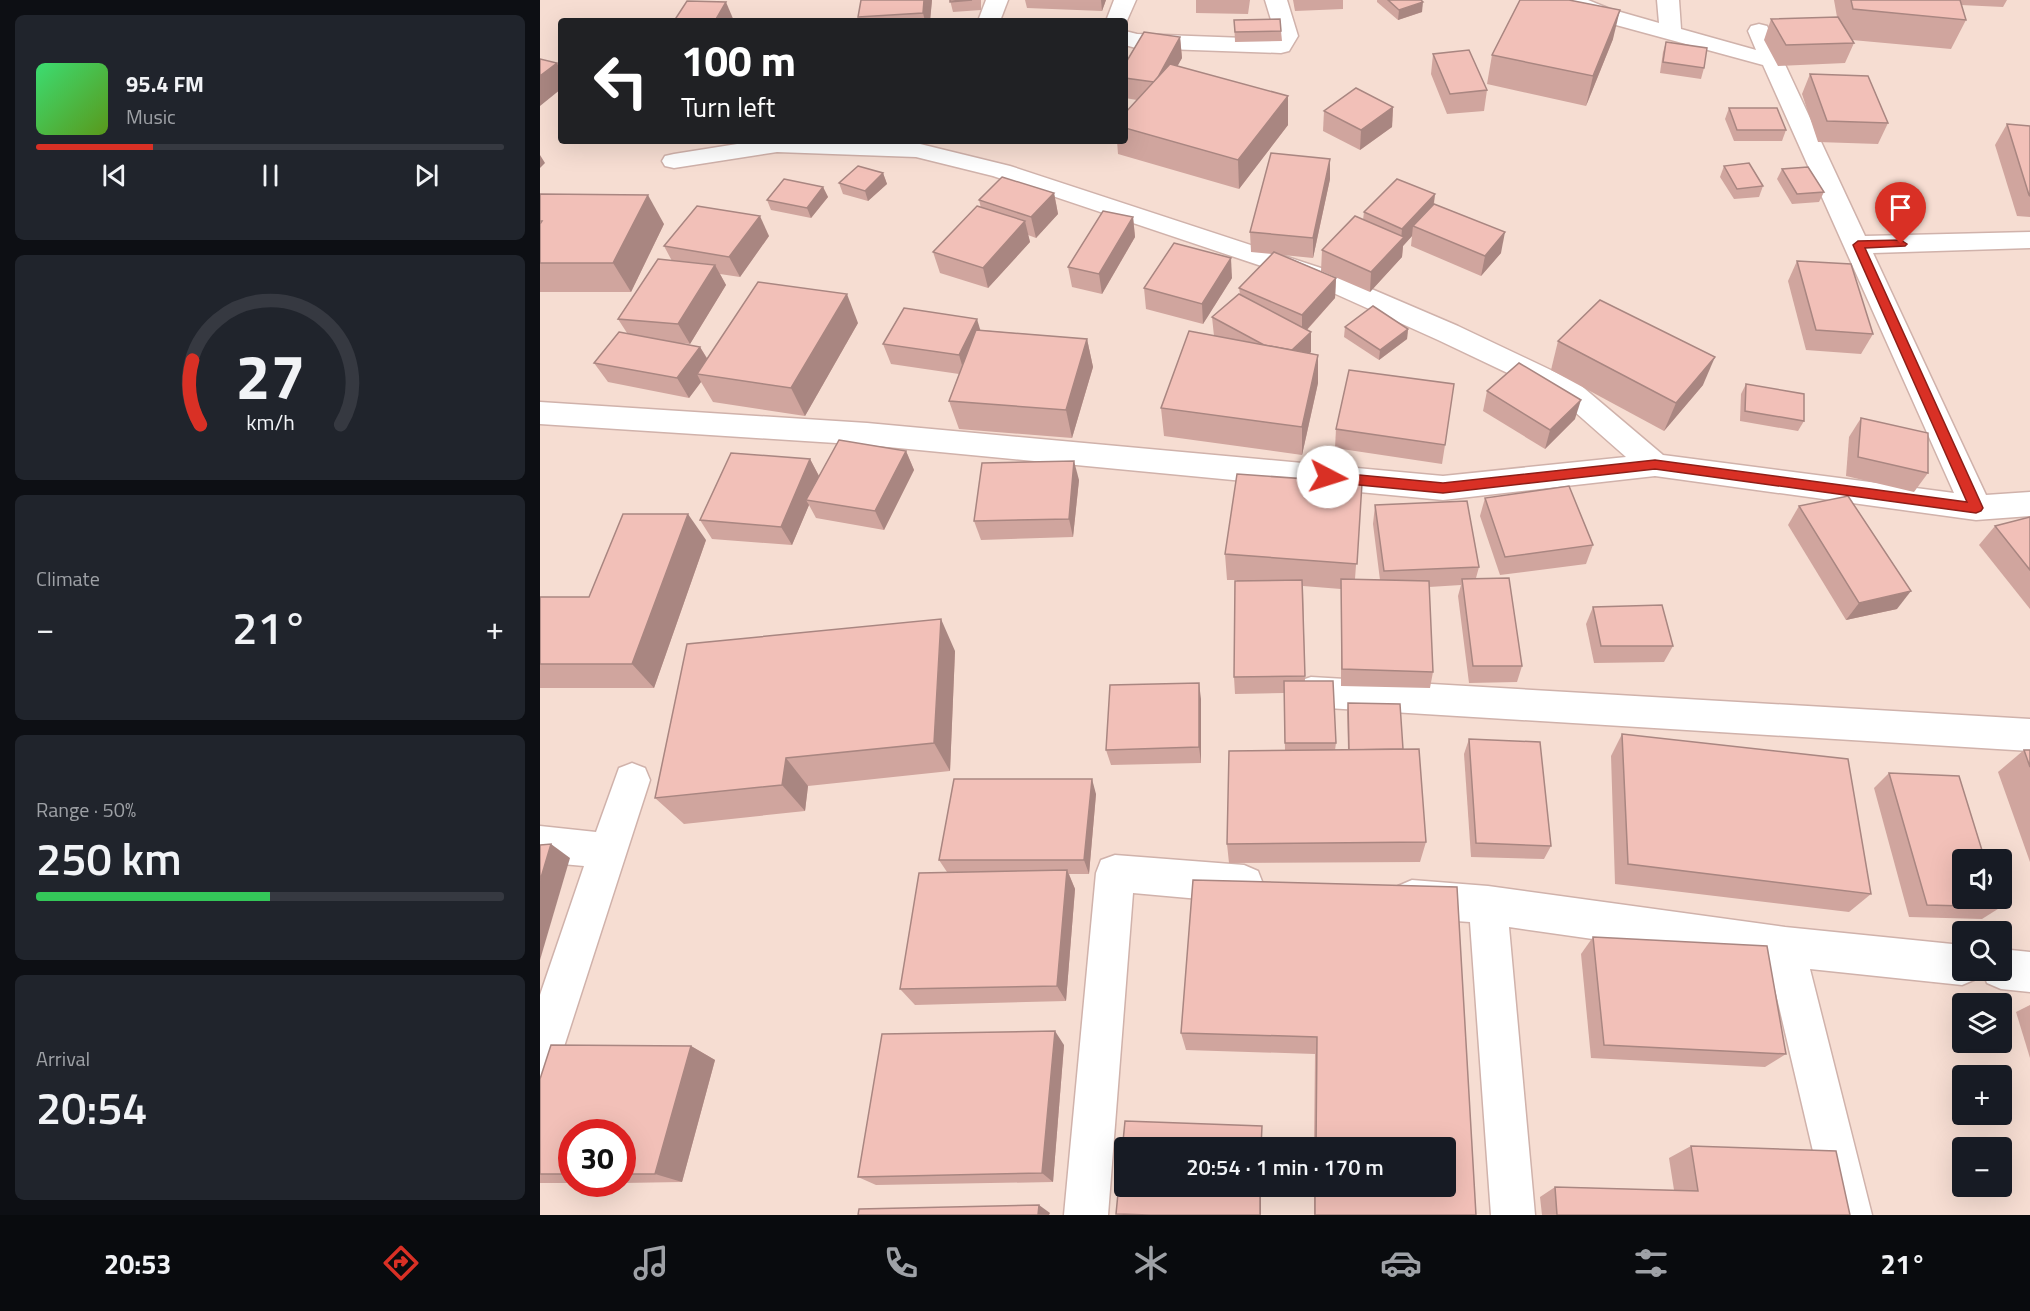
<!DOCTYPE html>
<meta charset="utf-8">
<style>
body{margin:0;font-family:"Titillium Web",sans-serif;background:#20242c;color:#f1f3f6;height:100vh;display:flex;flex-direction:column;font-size:22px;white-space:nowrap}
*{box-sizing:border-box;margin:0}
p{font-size:20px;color:#9ea1a6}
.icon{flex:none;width:33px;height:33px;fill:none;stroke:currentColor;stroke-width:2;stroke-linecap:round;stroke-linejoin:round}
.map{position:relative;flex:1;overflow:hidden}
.details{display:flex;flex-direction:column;gap:15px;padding:15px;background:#0d0f14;width:540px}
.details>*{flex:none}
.hud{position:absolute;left:18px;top:18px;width:570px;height:126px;border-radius:6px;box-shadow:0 6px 24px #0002;background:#202124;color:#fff;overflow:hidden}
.tools{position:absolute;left:1412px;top:849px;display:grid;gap:12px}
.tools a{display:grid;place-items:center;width:60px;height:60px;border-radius:6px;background:#171b24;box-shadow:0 6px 24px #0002;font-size:30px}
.speed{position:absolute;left:18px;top:1119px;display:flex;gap:12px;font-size:30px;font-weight:700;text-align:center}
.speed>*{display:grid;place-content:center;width:78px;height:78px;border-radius:50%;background:#171b24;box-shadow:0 6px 24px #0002;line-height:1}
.speed .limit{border:9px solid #d22;background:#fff;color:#111}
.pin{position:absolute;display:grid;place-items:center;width:51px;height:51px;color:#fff;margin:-62px -26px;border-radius:50% 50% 50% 0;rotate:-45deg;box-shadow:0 0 6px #0007}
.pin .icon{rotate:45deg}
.me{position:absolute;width:66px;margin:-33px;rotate:95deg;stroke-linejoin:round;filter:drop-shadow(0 0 4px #0008)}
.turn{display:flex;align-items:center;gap:21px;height:126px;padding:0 24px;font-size:27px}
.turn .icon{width:78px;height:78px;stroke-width:2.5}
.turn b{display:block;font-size:42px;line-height:51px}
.big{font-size:45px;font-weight:600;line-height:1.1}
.details .tile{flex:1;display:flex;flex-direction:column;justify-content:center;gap:9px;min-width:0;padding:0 21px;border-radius:9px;background:#20242c}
.details .dial{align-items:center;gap:0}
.dial svg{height:156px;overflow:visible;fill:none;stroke:#363941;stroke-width:7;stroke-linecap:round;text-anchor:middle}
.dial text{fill:#f1f3f6;stroke:none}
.song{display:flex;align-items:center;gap:18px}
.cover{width:72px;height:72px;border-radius:9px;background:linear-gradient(135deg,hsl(140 70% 55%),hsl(90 70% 35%))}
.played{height:6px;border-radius:3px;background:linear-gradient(90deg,#d93025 25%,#363941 25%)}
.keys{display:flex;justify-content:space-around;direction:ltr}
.heat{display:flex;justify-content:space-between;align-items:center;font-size:33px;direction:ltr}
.charge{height:9px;border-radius:4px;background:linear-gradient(90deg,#34c759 50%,#363941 0)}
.trip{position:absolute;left:574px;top:1137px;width:342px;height:60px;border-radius:6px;background:#171b24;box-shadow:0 6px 24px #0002;font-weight:600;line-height:60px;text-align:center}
.tabs{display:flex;height:96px;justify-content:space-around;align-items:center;background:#090b0e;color:#9ea1a6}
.tabs .icon{width:42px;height:42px}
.tabs .selected{color:#d93025}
.tabs b{font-size:27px;color:#f1f3f6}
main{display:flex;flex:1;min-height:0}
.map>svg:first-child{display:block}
.residential{fill:#f6ddd2;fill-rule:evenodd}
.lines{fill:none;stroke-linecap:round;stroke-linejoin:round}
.street-casing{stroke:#d0b2ab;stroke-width:3}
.street{fill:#fff;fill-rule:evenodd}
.wall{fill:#d0a59e}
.shaded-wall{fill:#a98681}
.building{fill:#f2c0b8;stroke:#a98681;stroke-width:1.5}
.route{fill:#d93025;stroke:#8d1f18;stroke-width:1.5}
</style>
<main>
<section class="details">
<div class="tile">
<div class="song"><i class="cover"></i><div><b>95.4 FM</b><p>Music</p></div></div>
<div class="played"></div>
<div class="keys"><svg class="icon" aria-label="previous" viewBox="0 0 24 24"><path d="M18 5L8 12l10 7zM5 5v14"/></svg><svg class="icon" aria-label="pause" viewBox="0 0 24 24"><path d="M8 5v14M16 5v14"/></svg><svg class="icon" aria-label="next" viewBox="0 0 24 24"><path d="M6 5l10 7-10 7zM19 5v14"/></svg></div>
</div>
<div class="tile dial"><svg viewBox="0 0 100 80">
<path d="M14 69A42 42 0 1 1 86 69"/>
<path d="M14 69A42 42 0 0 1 10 36" stroke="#d93025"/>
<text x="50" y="56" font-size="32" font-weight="700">27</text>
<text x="50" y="72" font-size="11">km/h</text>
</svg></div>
<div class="tile"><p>Climate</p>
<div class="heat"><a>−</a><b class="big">21°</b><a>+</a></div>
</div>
<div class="tile"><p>Range · 50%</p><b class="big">250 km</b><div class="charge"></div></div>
<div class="tile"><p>Arrival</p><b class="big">20:54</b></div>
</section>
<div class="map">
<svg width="1490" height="1215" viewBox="0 0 1490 1215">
<rect width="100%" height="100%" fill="#fcebe1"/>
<!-- residential -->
<path class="residential" d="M0,0H1490V1215H0ZM21,21H585V141H21ZM1422,860H1461V898H1422ZM1422,932H1461V970H1422ZM1422,1004H1461V1042H1422ZM1422,1076H1461V1114H1422ZM32,1132H82V1184H32ZM585,1148H906V1186H585ZM1422,1148H1461V1186H1422Z"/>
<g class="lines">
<defs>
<g id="street">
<polygon points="446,0 468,0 460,21 438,21"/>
<polygon points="574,0 596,0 585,25 585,21 566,21"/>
<polygon points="725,0 747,0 758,36 749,51 741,53 596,48 585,45 585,31 597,34 734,39 736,36"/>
<polygon points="1019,0 1048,0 1070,9 1119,23 1117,0 1139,0 1141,29 1216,50 1208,31 1211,26 1219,24 1227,26 1325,236 1490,232 1490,248 1333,253 1446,495 1490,492 1490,516 1436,520 1115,476 903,500 327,445 0,424 0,402 327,423 903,476 1086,457 1018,397 898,340 769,282 453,176 376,157 237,152 134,168 125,166 122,161 125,156 134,154 216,141 376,143 470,166 787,270 918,326 1038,383 1123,455 1414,493 1223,65 1054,19 1023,4"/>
<polygon points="771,677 1490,719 1490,751 771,707 759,703 754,692 759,681"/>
<polygon points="92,763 105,768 110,780 21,1056 15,1071 0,1077 0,995 44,866 0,862 0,826 56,832 79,768"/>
<polygon points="575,855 704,865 718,871 723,884 718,897 704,903 593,893 568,1215 524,1215 556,873 561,860"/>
<polygon points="872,880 948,886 1245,927 1422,945 1422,970 1440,970 1436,979 1422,985 1270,969 1332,1215 1288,1215 1229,964 969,927 995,1215 951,1215 930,922 872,918 858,912 853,899 858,886"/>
<polygon points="1461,949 1490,952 1490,992 1461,989 1447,983 1442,970 1461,970"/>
</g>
</defs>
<!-- street casing -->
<use href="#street" class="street-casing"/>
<!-- street -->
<use href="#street" class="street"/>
</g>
<!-- wall -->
<g class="wall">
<polygon points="392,0 390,21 319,21 318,17"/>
<polygon points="410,0 441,0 441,10 413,12"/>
<polygon points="485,0 566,0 562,11 487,8"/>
<polygon points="656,0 710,0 708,14 656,13"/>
<polygon points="753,0 803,0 803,9 755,11"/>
<polygon points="837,0 881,0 882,12 858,20 837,2"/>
<polygon points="1294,0 1467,0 1463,7 1421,5 1426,20 1411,49 1312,40 1314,43 1305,63 1238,66 1224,40 1231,19 1297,17"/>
<polygon points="694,20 741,31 742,41 695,42"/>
<polygon points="640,37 642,58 637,66 748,125 699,189 578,154 577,141 585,141 585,113 597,100 585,98 585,64"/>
<polygon points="1073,39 1046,106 947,84 952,55"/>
<polygon points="1126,42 1164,68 1161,79 1120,73 1123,52"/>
<polygon points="893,54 947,90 944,111 907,114 891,74"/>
<polygon points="1270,74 1348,123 1338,144 1278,142 1262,94"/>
<polygon points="853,107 852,127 820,150 783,131 784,111"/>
<polygon points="1189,108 1246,130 1242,141 1194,141 1185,119"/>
<polygon points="1467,124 1490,126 1490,217 1477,216 1455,145"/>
<polygon points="1184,166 1223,186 1219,197 1194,199 1180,177"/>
<polygon points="1242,169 1284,192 1279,202 1252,204 1237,179"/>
<polygon points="343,173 347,184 328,201 303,194 299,183"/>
<polygon points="790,179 773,258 743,255 796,278 795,298 767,330 771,352 770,353 778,355 778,383 762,455 624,436 621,408 674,336 672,317 700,294 699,288 732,254 711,252 710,232"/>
<polygon points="283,187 288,197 271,218 231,210 227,200"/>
<polygon points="514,193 518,214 496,238 488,235 490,242 448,288 400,273 393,252 441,208 439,200"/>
<polygon points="0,194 124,224 91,292 0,292"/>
<polygon points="895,194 894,204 961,253 941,276 871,246 872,236 863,246 862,257 830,292 781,271 782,250 823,220 824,212"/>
<polygon points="593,217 595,237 562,294 532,287 528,267"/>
<polygon points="229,236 200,277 180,274 186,285 150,344 141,343 160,347 167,358 318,323 265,416 173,402 161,382 149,398 68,382 54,363 87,333 78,319 132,261 124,246"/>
<polygon points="1257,261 1333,334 1321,354 1266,350 1248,281"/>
<polygon points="692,278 663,324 606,309 604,288"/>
<polygon points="805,327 868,329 867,339 839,360 804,337"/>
<polygon points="441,330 547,339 553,367 532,438 419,429 409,401 419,374 351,364 343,344"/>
<polygon points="1018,341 1163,385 1124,431 1011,370"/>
<polygon points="1206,384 1264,421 1258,431 1200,421 1201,394"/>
<polygon points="947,391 1035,419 1005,449 943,411"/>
<polygon points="1321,418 1388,473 1374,492 1306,476 1309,437"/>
<polygon points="796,429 905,445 902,464 795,448"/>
<polygon points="366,451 374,470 344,530 276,518 269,505 252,545 172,539 160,520 270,459 279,476"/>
<polygon points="539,480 533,537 441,540 434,521"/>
<polygon points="822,483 815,579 840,580 833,524 835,505 939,567 936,578 982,666 977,682 929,683 918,596 921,585 889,587 893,672 890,688 801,686 801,589 763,586 765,681 796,743 795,750 808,750 807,712 808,703 863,750 886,842 880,862 689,863 687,844 745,750 744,693 695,694 694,677 697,580 687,580 685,554"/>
<polygon points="945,498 1053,545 1046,564 960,575 940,516"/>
<polygon points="1259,506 1357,609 1306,620 1248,525"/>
<polygon points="1490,517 1490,609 1439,545 1455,526"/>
<polygon points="166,540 114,688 0,688 0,597 49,597"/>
<polygon points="1053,607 1133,646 1124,662 1054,663 1046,624"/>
<polygon points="415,651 410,771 268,786 265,811 144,824 115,798"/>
<polygon points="661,699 661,763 571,765 566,750"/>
<polygon points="1082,734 1331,894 1309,912 1075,884 1071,756"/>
<polygon points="929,739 1011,846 1004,859 931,857 924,754"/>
<polygon points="1484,750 1490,750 1490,862 1458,772"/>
<polygon points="1349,773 1461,907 1442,919 1369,917 1334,788"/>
<polygon points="556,794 549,874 529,874 535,889 526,1001 375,1005 360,989 407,872 399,860"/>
<polygon points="653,880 917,887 936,1215 774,1215 774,1186 906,1186 906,1148 774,1148 775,1054 646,1050 641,1033"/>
<polygon points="1053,937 1246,1054 1225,1067 1051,1058 1041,954"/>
<polygon points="1490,1005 1490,1058 1476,1012"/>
<polygon points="524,1045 513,1182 336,1185 318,1177"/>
<polygon points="151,1046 175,1060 142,1182 82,1183 82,1132 32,1132 32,1183 0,1183 0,1079"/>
<polygon points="1151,1146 1310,1215 1002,1215 1000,1197 1015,1187 1134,1190 1129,1158"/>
</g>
<!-- shaded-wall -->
<g class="shaded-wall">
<polygon points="384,0 392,0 390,21 385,21 383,13"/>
<polygon points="561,0 566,0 562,11"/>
<polygon points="186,2 194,21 175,21"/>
<polygon points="883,2 882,12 858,20 859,10"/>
<polygon points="1080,10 1073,39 1046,106 1053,76"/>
<polygon points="640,37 642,58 617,103 615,82"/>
<polygon points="17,63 21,70 21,89 0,106 0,76"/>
<polygon points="748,96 748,125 699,189 698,160"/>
<polygon points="853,107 852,127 820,150 821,130"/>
<polygon points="0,155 5,163 0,168"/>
<polygon points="790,159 790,179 773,258 773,238"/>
<polygon points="343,173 347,184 328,201 325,191"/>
<polygon points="283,187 288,197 271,218 267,208"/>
<polygon points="514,193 518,214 496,238 491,217"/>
<polygon points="895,194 892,215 873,226 872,236 863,246 862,257 830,292 831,272 861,240 862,229"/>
<polygon points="108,195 124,224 91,292 73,263"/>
<polygon points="220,216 229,236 200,277 189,257"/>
<polygon points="593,217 595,237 562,294 559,274"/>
<polygon points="485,221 490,242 448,288 443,268"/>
<polygon points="965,232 961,253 941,276 945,256"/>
<polygon points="691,258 692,278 663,324 662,304"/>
<polygon points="175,265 186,285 150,344 138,324"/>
<polygon points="796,278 795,298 762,335 762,315"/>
<polygon points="307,294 318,323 265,416 251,388"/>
<polygon points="437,319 443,339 425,375 419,355"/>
<polygon points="868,329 867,339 839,360 840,350"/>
<polygon points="771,332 771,352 746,376 746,356"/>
<polygon points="547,339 553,367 532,438 526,410"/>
<polygon points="160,347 172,367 157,374 161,382 149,398 137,378"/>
<polygon points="778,355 778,383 762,455 762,427"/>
<polygon points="1175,357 1163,385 1124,431 1136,403"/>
<polygon points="1041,400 1035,419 1005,449 1010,430"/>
<polygon points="366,451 374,470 344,530 335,511"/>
<polygon points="270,459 280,478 266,500 269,505 252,545 241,527"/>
<polygon points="534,461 539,480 533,537 529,519"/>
<polygon points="148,514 166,540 114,688 92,664"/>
<polygon points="1371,591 1357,609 1306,620 1319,603"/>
<polygon points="401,619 415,651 410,771 394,743"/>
<polygon points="659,683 661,699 661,763 659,747"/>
<polygon points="246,758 268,786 265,811 242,785"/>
<polygon points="552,779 556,794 549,874 544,860"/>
<polygon points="11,844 30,858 0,960 0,881"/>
<polygon points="527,870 535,889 526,1001 517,986"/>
<polygon points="515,1031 524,1045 513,1182 502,1173"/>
<polygon points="151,1046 175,1060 142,1182 115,1174"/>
<rect x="720" y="1186" width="1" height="29"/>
<polygon points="499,1205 510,1213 509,1215 498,1215"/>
</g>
<!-- building -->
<g class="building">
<polygon points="321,0 384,0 383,13 318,17"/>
<polygon points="410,0 432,0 410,2"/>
<polygon points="848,0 881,0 883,2 859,10"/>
<polygon points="980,0 1029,0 1080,10 1053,76 952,55"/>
<polygon points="1311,0 1420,0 1426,20 1313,9"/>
<polygon points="147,1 186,2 175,21 134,21"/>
<polygon points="1298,17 1314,43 1246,45 1231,19"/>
<polygon points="740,19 741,31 695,32 694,20"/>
<polygon points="604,32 640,37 618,77 614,82 585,78 585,64"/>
<polygon points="1126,42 1167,48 1164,68 1123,62"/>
<polygon points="929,50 947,90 910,94 893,54"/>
<polygon points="0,59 17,63 0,76"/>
<polygon points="630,64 748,96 698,160 585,128 585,113"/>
<polygon points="1270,74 1328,76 1348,123 1287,121"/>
<polygon points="816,88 853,107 821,130 784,111"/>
<polygon points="1189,108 1237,108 1246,130 1197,130"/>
<polygon points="1467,124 1490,126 1490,196 1489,195"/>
<polygon points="731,153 790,159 773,238 710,232"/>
<polygon points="1209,163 1223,186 1197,189 1184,166"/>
<polygon points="318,166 343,173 325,191 299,183"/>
<polygon points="1268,167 1284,192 1257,194 1242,169"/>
<polygon points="462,177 514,193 491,217 439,200"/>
<polygon points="244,179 283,187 267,208 227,200"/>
<polygon points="857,179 895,194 862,229 824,212"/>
<polygon points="0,194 108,195 73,263 0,263 0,224 2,221 0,221"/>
<polygon points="894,204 965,232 945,256 873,226"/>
<polygon points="157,206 220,216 189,257 124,246"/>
<polygon points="437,206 485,221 443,268 393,252"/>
<polygon points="563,211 593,217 559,274 528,267"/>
<polygon points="815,216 864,237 831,272 782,250"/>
<polygon points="634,243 691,258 662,304 604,288"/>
<polygon points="734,252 796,278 762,315 699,288"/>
<polygon points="118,259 175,265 138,324 78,319"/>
<polygon points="1257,261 1311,264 1333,334 1276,330"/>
<polygon points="218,282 307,294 251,388 157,374"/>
<polygon points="699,294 771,332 752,350 724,345 672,317"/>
<polygon points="1060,300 1175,357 1136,403 1018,341"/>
<polygon points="833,306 868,329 840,350 805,327"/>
<polygon points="364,308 437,319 419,355 343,344"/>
<polygon points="436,330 547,339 526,410 409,401"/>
<polygon points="649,331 778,355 762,427 621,408"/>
<polygon points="79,332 160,347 137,378 54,363"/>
<polygon points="979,363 1041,400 1010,430 947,391"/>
<polygon points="809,370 914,384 905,445 796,429"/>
<polygon points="1206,384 1264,394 1264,421 1205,411"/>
<polygon points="1321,418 1388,433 1388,473 1318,457"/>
<polygon points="299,440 366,451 335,511 266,500"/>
<polygon points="191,453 270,459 241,527 160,520"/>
<polygon points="534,461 529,519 434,521 442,463"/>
<polygon points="697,474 822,483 817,564 685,554"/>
<polygon points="1029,486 1053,545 965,557 945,498"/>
<polygon points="1308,496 1371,591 1319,603 1259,506"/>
<polygon points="927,501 939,567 844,571 835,505"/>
<polygon points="83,514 148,514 92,664 0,664 0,597 49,597"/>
<polygon points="1490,517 1490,570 1455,526"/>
<polygon points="969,578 982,666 933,666 922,579"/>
<polygon points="801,579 889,581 893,672 802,669"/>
<polygon points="762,580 765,676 694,677 695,581"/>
<polygon points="1122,605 1133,646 1061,646 1053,607"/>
<polygon points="401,619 394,743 246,758 242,785 115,798 147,644"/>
<polygon points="744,681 793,681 796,743 745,743"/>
<polygon points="659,683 659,747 566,750 570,685"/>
<polygon points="808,703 860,704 863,749 809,750"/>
<polygon points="1082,734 1308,759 1331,894 1088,864"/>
<polygon points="929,739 1000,742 1011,846 936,843"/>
<polygon points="879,749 886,842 687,844 689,751"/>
<polygon points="1484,750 1490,750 1490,767"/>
<polygon points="1349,773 1419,776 1445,860 1422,860 1422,898 1458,898 1461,907 1387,905"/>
<polygon points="414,779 552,779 544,860 399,860"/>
<polygon points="11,844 0,881 0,845"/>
<polygon points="527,870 517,986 360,989 379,873"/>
<polygon points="653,880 917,887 936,1215 775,1215 775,1186 906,1186 906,1148 776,1148 777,1037 641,1033"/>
<polygon points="1053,937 1227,946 1246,1054 1064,1045"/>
<polygon points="515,1031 502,1173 318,1177 342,1034"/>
<polygon points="11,1045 151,1046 115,1174 82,1174 82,1132 32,1132 32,1174 0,1174 0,1079"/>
<polygon points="585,1121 722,1126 721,1148 585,1148 585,1186 720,1186 720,1215 610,1215 576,1214"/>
<polygon points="1151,1146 1296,1151 1310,1215 1017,1215 1015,1187 1158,1191"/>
<polygon points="499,1205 498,1215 318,1215 319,1209"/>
</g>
<!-- route -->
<polygon class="route" points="1361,240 1367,244 1365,246 1325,248 1443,508 1441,511 1436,513 1115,469 903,493 788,482 782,477 788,472 903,483 1115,460 1427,502 1313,245 1318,241"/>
</svg>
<div class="tools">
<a><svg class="icon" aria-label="sound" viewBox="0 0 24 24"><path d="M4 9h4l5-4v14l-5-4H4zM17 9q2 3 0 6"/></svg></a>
<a><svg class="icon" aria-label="search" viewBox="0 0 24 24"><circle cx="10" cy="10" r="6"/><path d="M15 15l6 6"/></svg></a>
<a><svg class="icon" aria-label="layers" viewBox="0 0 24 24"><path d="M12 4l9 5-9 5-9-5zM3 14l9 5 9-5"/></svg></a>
<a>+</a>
<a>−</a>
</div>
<div class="speed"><div class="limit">30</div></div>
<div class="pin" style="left:1361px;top:244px;background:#d93025"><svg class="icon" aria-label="arrive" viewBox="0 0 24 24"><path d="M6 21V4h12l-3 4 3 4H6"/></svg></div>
<svg class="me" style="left:788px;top:477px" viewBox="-20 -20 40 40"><circle r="19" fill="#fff"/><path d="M0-13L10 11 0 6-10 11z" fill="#d93025"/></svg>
<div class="trip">20:54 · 1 min · 170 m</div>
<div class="hud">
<div class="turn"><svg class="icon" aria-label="left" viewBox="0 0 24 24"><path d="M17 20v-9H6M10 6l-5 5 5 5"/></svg><div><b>100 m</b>Turn left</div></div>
</div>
</div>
</main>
<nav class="tabs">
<b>20:53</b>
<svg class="icon selected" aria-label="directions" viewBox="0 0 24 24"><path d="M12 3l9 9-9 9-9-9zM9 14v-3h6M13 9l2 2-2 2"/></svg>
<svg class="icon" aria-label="music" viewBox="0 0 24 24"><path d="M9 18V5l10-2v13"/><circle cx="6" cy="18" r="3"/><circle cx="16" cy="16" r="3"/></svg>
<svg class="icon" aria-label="phone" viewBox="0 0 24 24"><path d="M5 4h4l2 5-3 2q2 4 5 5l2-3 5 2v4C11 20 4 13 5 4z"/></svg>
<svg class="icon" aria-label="climate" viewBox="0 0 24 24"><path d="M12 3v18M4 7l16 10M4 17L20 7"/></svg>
<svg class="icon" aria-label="car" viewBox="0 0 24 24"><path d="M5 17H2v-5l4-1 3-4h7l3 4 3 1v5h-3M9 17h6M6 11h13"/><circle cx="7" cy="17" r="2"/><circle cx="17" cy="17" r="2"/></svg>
<svg class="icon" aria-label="filters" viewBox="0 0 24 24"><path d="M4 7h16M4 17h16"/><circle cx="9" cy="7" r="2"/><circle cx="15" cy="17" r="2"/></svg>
<b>21°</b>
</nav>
